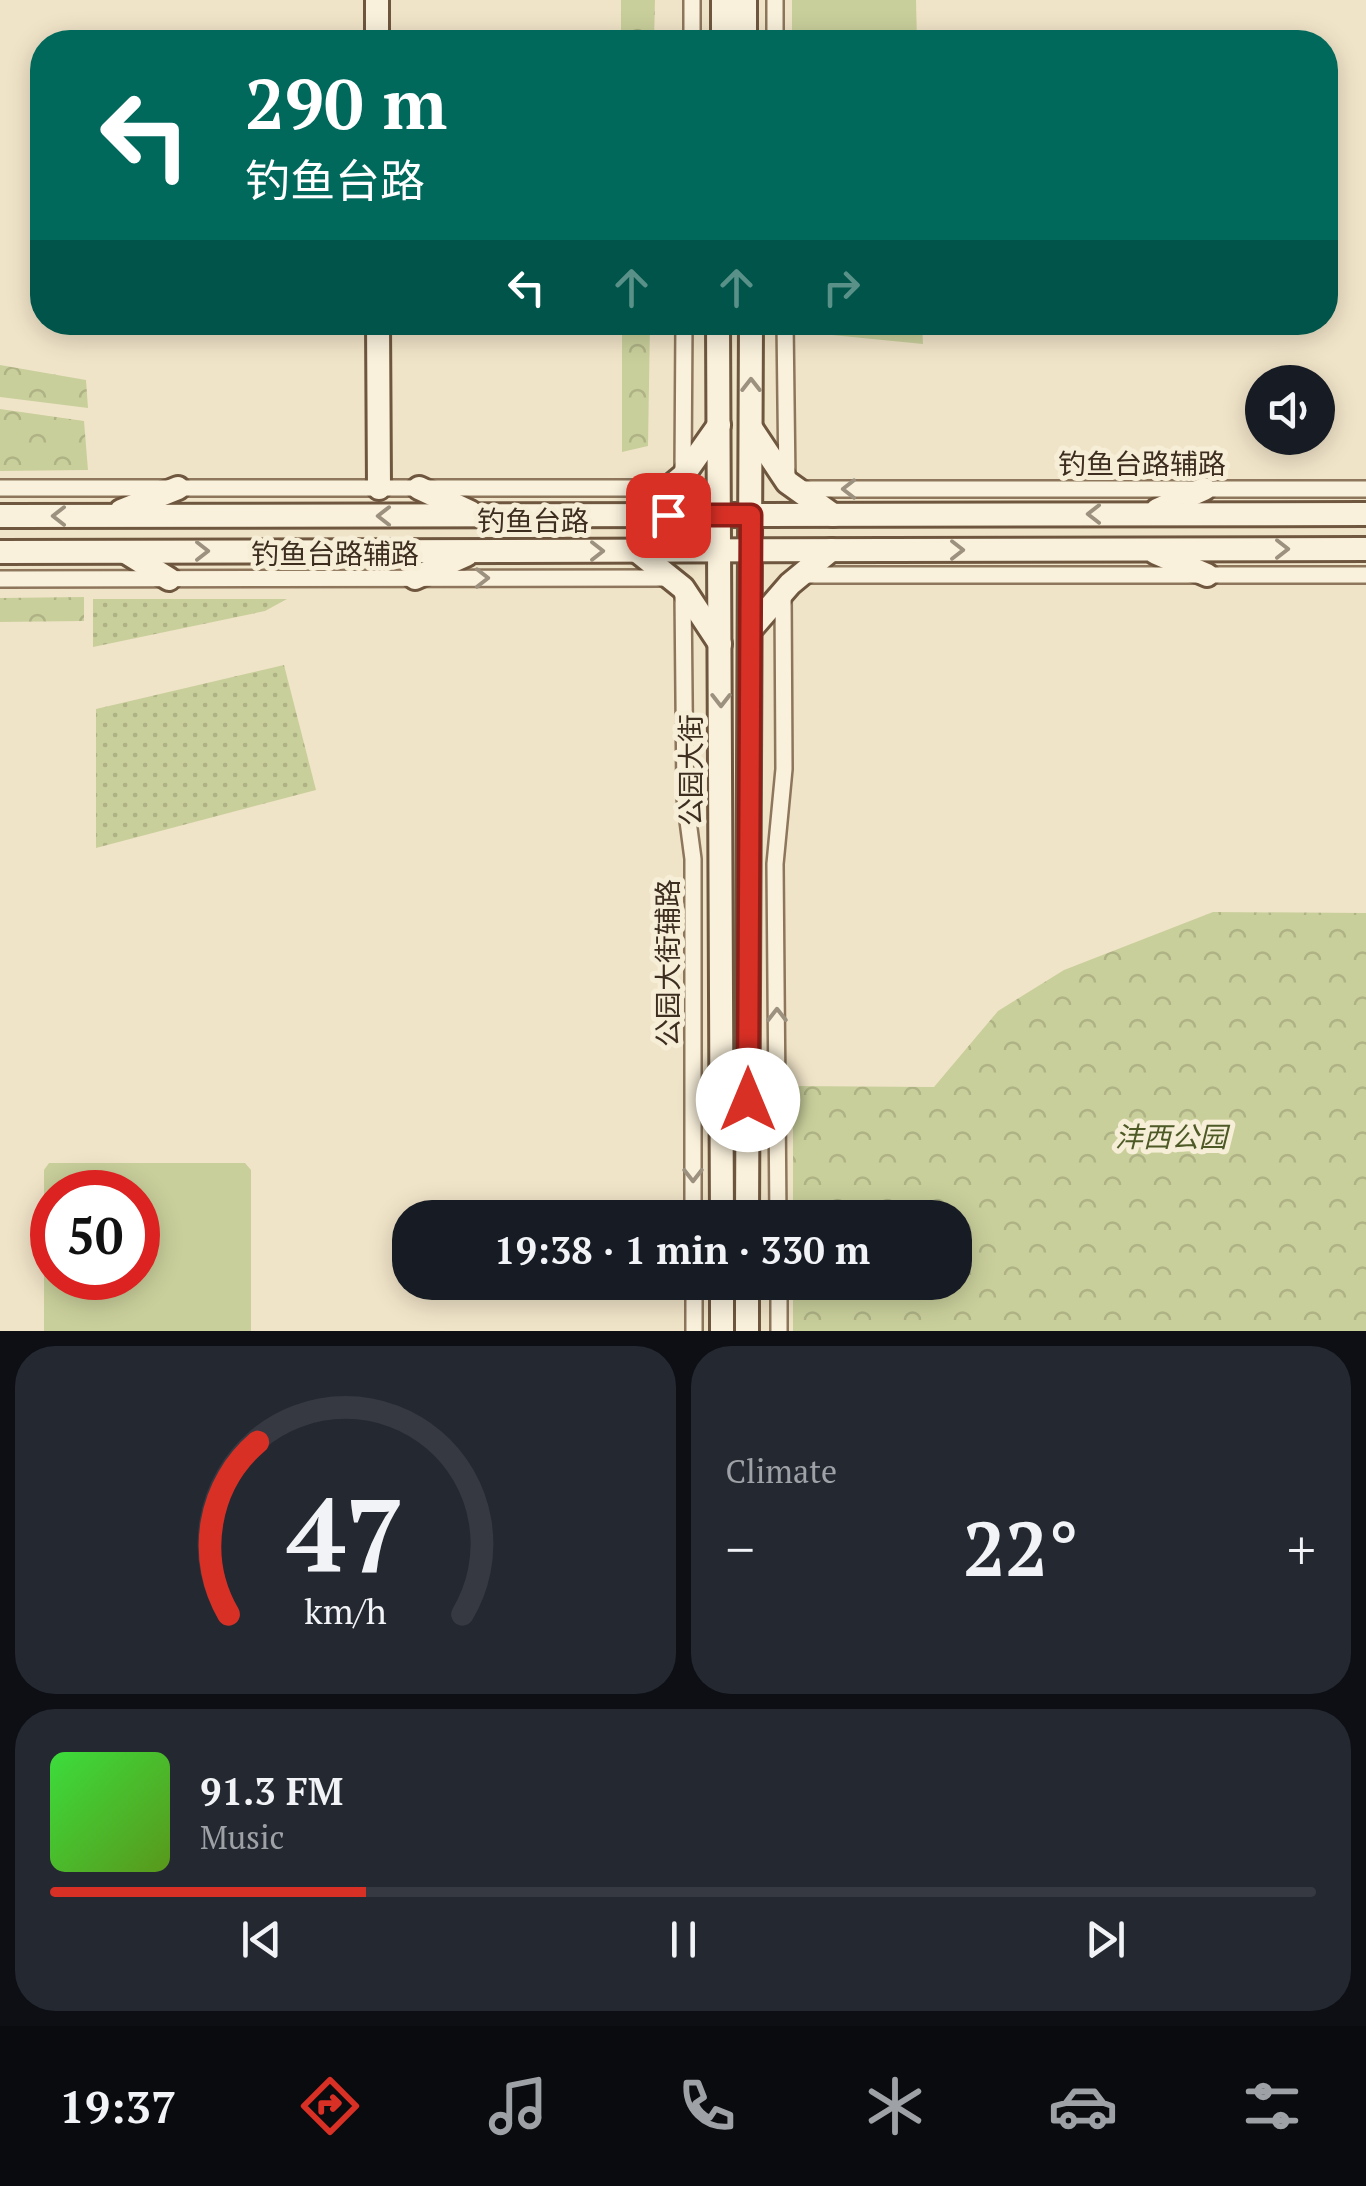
<!DOCTYPE html>
<meta charset="utf-8">
<style>
body{margin:0;font-family:"PT Serif","Noto Sans SC",serif;background:#242831;color:#f1f3f6;height:100vh;display:flex;flex-direction:column;font-size:38px;white-space:nowrap}
*{box-sizing:border-box;margin:0}
p{font-size:32px;color:#9ea1a6}
.icon{flex:none;width:55px;height:55px;fill:none;stroke:currentColor;stroke-width:2;stroke-linecap:round;stroke-linejoin:round}
.map{position:relative;height:1331px;overflow:hidden}
.sheet{display:flex;flex-direction:column;gap:15px;padding:15px;background:#0d0f14;flex:1}
.sheet>*{flex:none}
.hud{position:absolute;left:30px;top:30px;width:1308px;height:305px;border-radius:40px;box-shadow:0 5px 25px #0003;background:#00695c;color:#fff;overflow:hidden}
.controls{position:absolute;left:1245px;top:365px;display:grid;gap:20px}
.controls a{display:grid;place-items:center;width:90px;height:90px;border-radius:50%;background:#171b24;box-shadow:0 5px 25px #0003;font-size:50px}
.speed{position:absolute;left:30px;top:1170px;display:flex;gap:20px;font-size:50px;font-weight:700;text-align:center}
.speed>*{display:grid;place-content:center;width:130px;height:130px;border-radius:50%;background:#171b24;box-shadow:0 5px 25px #0003;line-height:1}
.speed .limit{border:15px solid #d22;background:#fff;color:#111}
.pin{position:absolute;display:grid;place-items:center;width:85px;height:85px;color:#fff;margin:-42px;border-radius:20px;box-shadow:0 5px 15px #0006}
.me{position:absolute;width:110px;margin:-55px;rotate:0deg;stroke-linejoin:round;filter:drop-shadow(0 0 8px #0008)}
.turn{display:flex;align-items:center;gap:35px;height:210px;padding:0 50px;font-size:45px}
.turn .icon{width:130px;height:130px;stroke-width:2.5}
.turn b{display:block;font-size:70px;line-height:85px}
.lanes{display:flex;align-items:center;height:95px;padding:0 50px;background:#0003;justify-content:center;gap:50px;direction:ltr}
.lanes .off{opacity:.35}
.big{font-size:75px;font-weight:700;line-height:1.1}
.sheet .widget{flex:1;display:flex;flex-direction:column;justify-content:center;gap:15px;min-width:0;padding:0 35px;border-radius:40px;background:#242831}
.sheet .dial{align-items:center;gap:0}
.dial svg{height:260px;overflow:visible;fill:none;stroke:#363941;stroke-width:7;stroke-linecap:round;text-anchor:middle}
.dial text{fill:#f1f3f6;stroke:none}
.song{display:flex;align-items:center;gap:30px}
.cover{width:120px;height:120px;border-radius:15px;background:linear-gradient(135deg,hsl(120 70% 55%),hsl(90 70% 35%))}
.played{height:10px;border-radius:5px;background:linear-gradient(90deg,#d93025 25%,#363941 25%)}
.keys{display:flex;justify-content:space-around;direction:ltr}
.heat{display:flex;justify-content:space-between;align-items:center;font-size:55px;direction:ltr}
.sheet .tiles{flex:1;display:grid;gap:15px;grid-template-columns:1fr 1fr}
.widget:last-child{grid-column:span 2}
.trip{position:absolute;left:392px;top:1200px;width:580px;height:100px;border-radius:40px;background:#171b24;box-shadow:0 5px 25px #0003;font-weight:700;line-height:100px;text-align:center}
.tab-bar{display:flex;height:160px;justify-content:space-around;align-items:center;background:#090b0e;color:#9ea1a6}
.tab-bar .icon{width:70px;height:70px}
.tab-bar .active{color:#d93025}
.tab-bar b{font-size:45px;color:#f1f3f6}
.map>svg:first-child{display:block}
.grass{fill:url(#grass-dots)}
.forest{fill:url(#forest-crowns)}
.pitch{fill:#c9cf9b;fill-rule:evenodd}
.lines{fill:none;stroke-linecap:round;stroke-linejoin:round}
.street-casing{stroke:#8d765c;stroke-width:20}
.secondary-casing{stroke:#6f573f;stroke-width:28}
.street{stroke:#faf1dc;stroke-width:15}
.secondary{stroke:#faf1dc;stroke-width:22}
.oneway{stroke:#9c907e}
.route-casing{stroke:#8d1f18;stroke-width:25}
.route{stroke:#d93025;stroke-width:18}
.labels{text-anchor:middle;stroke-width:10;stroke-linejoin:round;paint-order:stroke}
.street-label{font-size:28px;fill:#3d2e20;stroke:#f7eed8}
.park-label{font-size:28px;font-style:italic;fill:#4d5a26;stroke:#f7eed8}
</style>
<div class="map">
<svg width="1366" height="1331" viewBox="0 0 1366 1331">
<defs>
<pattern id="grass-dots" width="8" height="8" patternUnits="userSpaceOnUse" patternTransform="scale(2.5)"><rect width="8" height="8" fill="#c9cf9b"/><path d="M2 2h.1M6 6h.1" fill="none" stroke="#aeb285" stroke-width="1.8" stroke-linecap="round"/></pattern>
<pattern id="forest-crowns" width="20" height="18" patternUnits="userSpaceOnUse" patternTransform="scale(2.5)"><rect width="20" height="18" fill="#c9cf9b"/><path d="M2 6a3 3 0 1 1 6 0M12 15a3 3 0 1 1 6 0" fill="none" stroke="#aeb285"/></pattern>
</defs>
<rect width="100%" height="100%" fill="#f0e4c8"/>
<!-- grass -->
<g class="grass">
<polygon points="93,599 287,599 265,611 93,647"/>
<polygon points="284,665 316,790 96,848 96,709"/>
</g>
<!-- forest -->
<g class="forest">
<polygon points="621,0 655,0 654,42 621,42"/>
<polygon points="622,323 650,323 648,446 622,452"/>
<polygon points="0,365 86,380 88,408 0,397"/>
<polygon points="0,409 84,421 88,470 0,471"/>
<polygon points="84,597 84,621 0,622 0,598"/>
<polygon points="1213,912 1366,913 1366,1331 793,1331 793,1283 955,1282 955,1218 793,1217 793,1086 934,1087 998,1011 1064,970"/>
</g>
<!-- pitch -->
<g class="pitch">
<polygon points="792,0 916,0 917,42 792,42"/>
<polygon points="813,323 922,323 923,344 812,333"/>
<path d="M49,1163H245L251,1170V1331H44V1170ZM52,1192H138V1278H52Z"/>
</g>
<g class="lines">
<defs>
<g id="street">
<polyline points="775,0 775,42"/>
<polyline points="692,42 692,0"/>
<polyline points="785,322 787,482"/>
<polyline points="683,473 684,322"/>
<polyline points="0,488 671,488"/>
<polyline points="800,489 1366,489"/>
<polyline points="801,575 1366,575"/>
<polyline points="0,579 671,578"/>
<polyline points="683,592 685,798 693,859 693,1218"/>
<polyline points="778,1218 775,864 784,769 783,592"/>
<polyline points="694,1282 694,1331"/>
<polyline points="779,1282 779,1331"/>
</g>
<g id="secondary">
<polyline points="377,0 377,42"/>
<polyline points="723,0 723,42"/>
<polyline points="745,42 745,0"/>
<polyline points="378,322 379,488"/>
<polyline points="718,322 722,1218"/>
<polyline points="751,428 787,482 833,515"/>
<polyline points="419,488 470,512"/>
<polyline points="1157,510 1204,489"/>
<polyline points="121,511 178,488"/>
<polyline points="636,515 683,476 719,425"/>
<polyline points="0,516 1366,514"/>
<polyline points="637,551 683,588 720,644"/>
<polyline points="0,552 1366,549"/>
<polyline points="127,553 169,579"/>
<polyline points="1156,553 1207,575"/>
<polyline points="415,578 466,555"/>
<polyline points="750,630 790,584 831,550"/>
<polyline points="747,1218 751,322"/>
<polyline points="722,1282 722,1331"/>
<polyline points="747,1331 747,1282"/>
</g>
</defs>
<!-- street casing -->
<use href="#street" class="street-casing"/>
<!-- secondary casing -->
<use href="#secondary" class="secondary-casing"/>
<!-- street -->
<use href="#street" class="street"/>
<!-- secondary -->
<use href="#secondary" class="secondary"/>
</g>
<!-- one-way arrows -->
<defs><path id="oneway-chevron" d="M-2-3.5L2.5 0L-2 3.5" fill="none" stroke-width="1.6" stroke-linecap="round" stroke-linejoin="round" transform="scale(2.5)"/></defs>
<g class="oneway">
<use href="#oneway-chevron" transform="translate(751 385) rotate(-90)"/>
<use href="#oneway-chevron" transform="translate(849 489) rotate(180)"/>
<use href="#oneway-chevron" transform="translate(1094 514) rotate(180)"/>
<use href="#oneway-chevron" transform="translate(59 516) rotate(180)"/>
<use href="#oneway-chevron" transform="translate(384 516) rotate(180)"/>
<use href="#oneway-chevron" transform="translate(1282 549)"/>
<use href="#oneway-chevron" transform="translate(957 550)"/>
<use href="#oneway-chevron" transform="translate(202 551)"/>
<use href="#oneway-chevron" transform="translate(597 551)"/>
<use href="#oneway-chevron" transform="translate(482 578)"/>
<use href="#oneway-chevron" transform="translate(721 700) rotate(90)"/>
<use href="#oneway-chevron" transform="translate(777 1015) rotate(-90)"/>
<use href="#oneway-chevron" transform="translate(693 1175) rotate(90)"/>
</g>
<g class="lines">
<defs>
<polyline id="route" points="668,515 751,515 748,1100"/>
</defs>
<!-- route casing -->
<use href="#route" class="route-casing"/>
<!-- route -->
<use href="#route" class="route"/>
</g>
<g class="labels">
<!-- street labels -->
<g class="street-label">
<text x="1142" y="474">钓鱼台路辅路</text>
<text x="533" y="531">钓鱼台路</text>
<text x="335" y="564">钓鱼台路辅路</text>
<text transform="translate(691 770) rotate(-90)" y="10">公园大街</text>
<text transform="translate(668 963) rotate(-90)" y="10">公园大街辅路</text>
</g>
<!-- park labels -->
<g class="park-label">
<text x="1171" y="1147">沣西公园</text>
</g>
</g>
</svg>
<div class="controls">
<a><svg class="icon" aria-label="sound" viewBox="0 0 24 24"><path d="M4 9h4l5-4v14l-5-4H4zM17 9q2 3 0 6"/></svg></a>
</div>
<div class="speed"><div class="limit">50</div></div>
<div class="pin" style="left:668px;top:515px;background:#d93025"><svg class="icon" aria-label="arrive" viewBox="0 0 24 24"><path d="M6 21V4h12l-3 4 3 4H6"/></svg></div>
<svg class="me" style="left:748px;top:1100px" viewBox="-20 -20 40 40"><circle r="19" fill="#fff"/><path d="M0-13L10 11 0 6-10 11z" fill="#d93025"/></svg>
<div class="trip">19:38 · 1 min · 330 m</div>
<div class="hud">
<div class="turn"><svg class="icon" aria-label="left" viewBox="0 0 24 24"><path d="M17 20v-9H6M10 6l-5 5 5 5"/></svg><div><b>290 m</b>钓鱼台路</div></div>
<div class="lanes"><svg class="icon" aria-label="left" viewBox="0 0 24 24"><path d="M17 20v-9H6M10 6l-5 5 5 5"/></svg><svg class="icon off" aria-label="ahead" viewBox="0 0 24 24"><path d="M12 20V5M6 11l6-6 6 6"/></svg><svg class="icon off" aria-label="ahead" viewBox="0 0 24 24"><path d="M12 20V5M6 11l6-6 6 6"/></svg><svg class="icon off" aria-label="right" viewBox="0 0 24 24"><path d="M7 20v-9h11M14 6l5 5-5 5"/></svg></div>
</div>
</div>
<section class="sheet">
<div class="tiles">
<div class="widget dial"><svg viewBox="0 0 100 80">
<path d="M14 69A42 42 0 1 1 86 69"/>
<path d="M14 69A42 42 0 0 1 23 16" stroke="#d93025"/>
<text x="50" y="56" font-size="32" font-weight="700">47</text>
<text x="50" y="72" font-size="11">km/h</text>
</svg></div>
<div class="widget"><p>Climate</p>
<div class="heat"><a>−</a><b class="big">22°</b><a>+</a></div>
</div>
<div class="widget">
<div class="song"><i class="cover"></i><div><b>91.3 FM</b><p>Music</p></div></div>
<div class="played"></div>
<div class="keys"><svg class="icon" aria-label="previous" viewBox="0 0 24 24"><path d="M18 5L8 12l10 7zM5 5v14"/></svg><svg class="icon" aria-label="pause" viewBox="0 0 24 24"><path d="M8 5v14M16 5v14"/></svg><svg class="icon" aria-label="next" viewBox="0 0 24 24"><path d="M6 5l10 7-10 7zM19 5v14"/></svg></div>
</div>
</div>
</section>
<nav class="tab-bar">
<b>19:37</b>
<svg class="icon active" aria-label="directions" viewBox="0 0 24 24"><path d="M12 3l9 9-9 9-9-9zM9 14v-3h6M13 9l2 2-2 2"/></svg>
<svg class="icon" aria-label="music" viewBox="0 0 24 24"><path d="M9 18V5l10-2v13"/><circle cx="6" cy="18" r="3"/><circle cx="16" cy="16" r="3"/></svg>
<svg class="icon" aria-label="phone" viewBox="0 0 24 24"><path d="M5 4h4l2 5-3 2q2 4 5 5l2-3 5 2v4C11 20 4 13 5 4z"/></svg>
<svg class="icon" aria-label="climate" viewBox="0 0 24 24"><path d="M12 3v18M4 7l16 10M4 17L20 7"/></svg>
<svg class="icon" aria-label="car" viewBox="0 0 24 24"><path d="M5 17H2v-5l4-1 3-4h7l3 4 3 1v5h-3M9 17h6M6 11h13"/><circle cx="7" cy="17" r="2"/><circle cx="17" cy="17" r="2"/></svg>
<svg class="icon" aria-label="filters" viewBox="0 0 24 24"><path d="M4 7h16M4 17h16"/><circle cx="9" cy="7" r="2"/><circle cx="15" cy="17" r="2"/></svg>
</nav>
